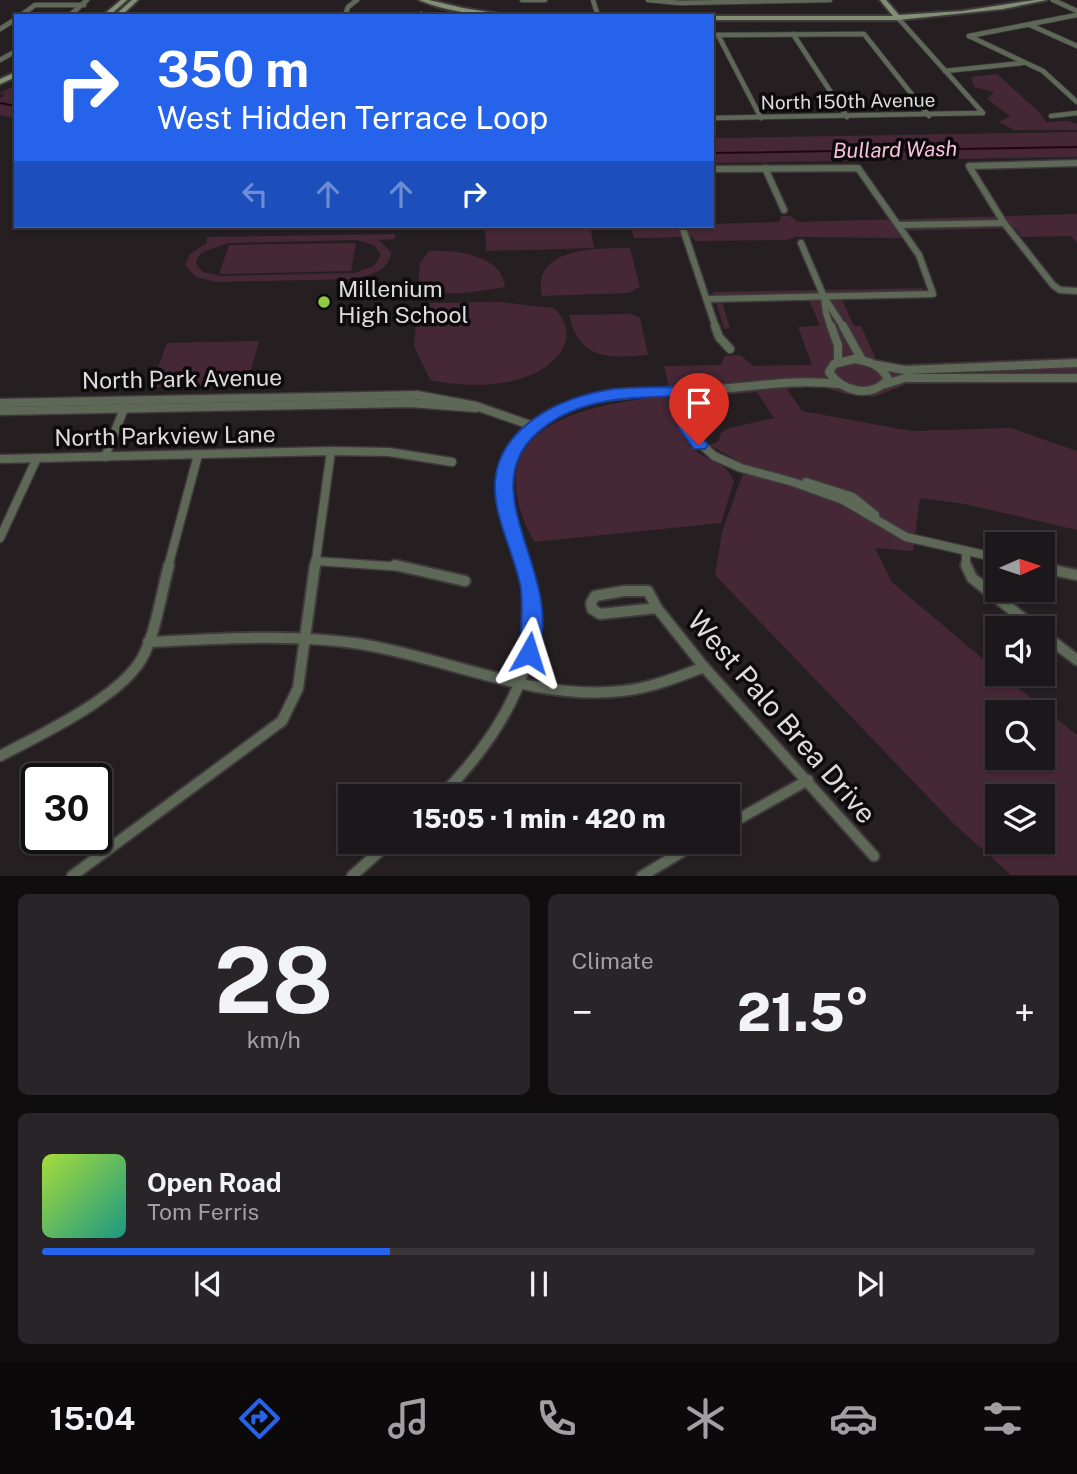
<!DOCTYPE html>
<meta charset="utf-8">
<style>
body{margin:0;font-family:"Public Sans",sans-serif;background:#292427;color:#f1f3f6;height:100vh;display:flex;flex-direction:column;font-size:26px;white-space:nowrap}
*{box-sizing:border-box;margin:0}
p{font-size:23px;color:#a09fa2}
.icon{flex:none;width:38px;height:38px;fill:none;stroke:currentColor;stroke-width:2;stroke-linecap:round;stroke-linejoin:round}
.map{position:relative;height:876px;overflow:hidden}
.details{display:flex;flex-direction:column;gap:18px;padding:18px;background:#0f0d0e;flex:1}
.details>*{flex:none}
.hud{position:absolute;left:14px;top:14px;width:700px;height:214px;border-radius:0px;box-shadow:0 2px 5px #0004,0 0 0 2px #3a3639;background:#2563eb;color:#fff;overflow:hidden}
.needle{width:46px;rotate:87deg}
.controls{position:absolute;left:985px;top:532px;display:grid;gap:14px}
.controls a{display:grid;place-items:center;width:70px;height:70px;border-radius:0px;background:#1c171a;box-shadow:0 2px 5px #0004,0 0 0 2px #3a3639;font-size:35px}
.speed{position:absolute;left:21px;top:763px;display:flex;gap:14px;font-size:35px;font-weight:700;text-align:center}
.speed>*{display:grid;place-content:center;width:91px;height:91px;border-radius:50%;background:#1c171a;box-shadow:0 2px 5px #0004,0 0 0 2px #3a3639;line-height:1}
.speed .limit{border:4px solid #111;border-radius:10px;background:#fff;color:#111}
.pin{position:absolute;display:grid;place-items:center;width:60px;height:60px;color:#fff;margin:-72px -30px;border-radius:50% 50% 50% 0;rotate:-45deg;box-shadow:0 0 7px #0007}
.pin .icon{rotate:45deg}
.me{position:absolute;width:77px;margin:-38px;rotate:6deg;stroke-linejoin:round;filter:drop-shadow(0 0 5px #0008)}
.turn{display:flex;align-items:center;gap:24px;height:147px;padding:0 28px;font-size:32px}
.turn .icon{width:91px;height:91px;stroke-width:2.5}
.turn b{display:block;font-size:49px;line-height:60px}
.lanes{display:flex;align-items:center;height:66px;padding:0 28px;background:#0003;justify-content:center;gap:35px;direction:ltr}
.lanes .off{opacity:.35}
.big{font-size:52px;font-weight:800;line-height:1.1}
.details .widget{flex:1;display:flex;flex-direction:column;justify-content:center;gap:10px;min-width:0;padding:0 24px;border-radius:10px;background:#292427}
.details .dial{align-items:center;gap:0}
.dial b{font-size:91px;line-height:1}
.song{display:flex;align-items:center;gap:21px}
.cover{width:84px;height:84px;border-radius:10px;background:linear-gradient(135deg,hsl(80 70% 55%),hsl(170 70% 35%))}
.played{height:7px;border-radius:4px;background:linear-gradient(90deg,#2563eb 35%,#3a3639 35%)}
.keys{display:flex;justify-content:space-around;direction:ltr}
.heat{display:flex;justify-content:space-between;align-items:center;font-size:38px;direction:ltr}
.details .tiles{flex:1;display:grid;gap:18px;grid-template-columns:1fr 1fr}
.widget:last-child{grid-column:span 2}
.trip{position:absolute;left:338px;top:784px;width:402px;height:70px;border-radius:0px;background:#1c171a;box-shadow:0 2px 5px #0004,0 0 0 2px #3a3639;font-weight:800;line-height:70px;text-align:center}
.dock{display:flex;height:112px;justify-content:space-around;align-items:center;background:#0b090a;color:#a09fa2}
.dock .icon{width:49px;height:49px}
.dock .selected{color:#2563eb}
.dock b{font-size:32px;color:#f1f3f6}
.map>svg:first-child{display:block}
.green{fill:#452736;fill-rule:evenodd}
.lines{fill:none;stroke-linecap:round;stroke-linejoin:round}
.stream{stroke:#250417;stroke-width:2}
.street-far3-casing{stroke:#3f393c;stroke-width:6}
.street-far2-casing{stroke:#3f393c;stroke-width:9}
.street-far1-casing{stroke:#3f393c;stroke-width:11}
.street-casing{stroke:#3f393c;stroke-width:14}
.secondary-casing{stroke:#3f393c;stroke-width:4}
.street-far3{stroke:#5e6857;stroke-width:4.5}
.street-far2{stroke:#5e6857;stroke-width:6}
.street-far1{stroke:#5e6857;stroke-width:8}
.street{stroke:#5e6857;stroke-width:10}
.secondary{fill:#819075;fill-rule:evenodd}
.route{fill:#2563eb;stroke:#184099;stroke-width:2}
.poi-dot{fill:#8ecd42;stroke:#0c0a0b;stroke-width:2.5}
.labels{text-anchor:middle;stroke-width:7;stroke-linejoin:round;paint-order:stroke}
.far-street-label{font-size:19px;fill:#dfdbdd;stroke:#0c0a0b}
.far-water-label{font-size:21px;font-style:italic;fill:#fac1dc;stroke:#0c0a0b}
.poi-label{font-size:23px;fill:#dfdbdd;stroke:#0c0a0b;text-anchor:start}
.street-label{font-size:23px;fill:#dfdbdd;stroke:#0c0a0b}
.near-street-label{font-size:28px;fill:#dfdbdd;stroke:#0c0a0b}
</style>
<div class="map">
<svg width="1077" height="876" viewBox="0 0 1077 876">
<rect width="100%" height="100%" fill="#251f22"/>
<!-- green -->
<g class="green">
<polygon points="997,74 1039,112 1046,122 1068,121 1077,124 1077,130 1014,130 999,122 1010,116 987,99 994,92 974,87 971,77"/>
<polygon points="16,85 16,118 0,115 0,98 5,95 0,93"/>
<polygon points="1077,132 1077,157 712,163 712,138"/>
<polygon points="1077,214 1077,243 1071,236 1022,237 1015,228 898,231 902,238 796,237 786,240 695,241 693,237 634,238 632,230 689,229 689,226 712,226 712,224 779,222 781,216 790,216 798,222"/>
<polygon points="485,226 590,226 594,248 486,251"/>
<path d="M395,234V239L379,240L391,252C390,271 369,276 353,279L216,282L196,277L185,265L190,254L207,243V237ZM356,240L374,245L381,255L374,266L354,273L221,276L203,272L196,264L197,258L203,252L228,243Z"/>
<polygon points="356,243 351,271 219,274 229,245"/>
<path d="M630,248L640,287L629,293L542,296C531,247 597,248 630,248Z"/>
<path d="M429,251C454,250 502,254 505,287C479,291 443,299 418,287L420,263Z"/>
<path d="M924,288L921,291L839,293L854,326H861L876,359L899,364L1077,357V383L907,384L874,397L846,394L818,386L787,389L802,411L911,431L1011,428L1077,451V530L965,504L920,498L913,551L875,548L892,582L997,671L998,674H1001L1077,735V875H1011L955,825L715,575L722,532L746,465L709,445L718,442L721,433L729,428L774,418L757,392L707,397L693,395L690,387L669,388L664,366L721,365L725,356L740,355L754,366L812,365L798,327L820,326L806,293L720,295L730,328L724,329L713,292ZM998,712H1043V758H998ZM998,796H1043V842H998Z"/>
<path d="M499,302L554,308C565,319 571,333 563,348C539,389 471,389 430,380L414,346L417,310L430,303Z"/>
<path d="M631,314L640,318L648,355C608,358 580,361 569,315Z"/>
<polygon points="259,341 247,385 151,387 167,343"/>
<path d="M665,396L673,402C676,417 680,437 692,448C708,463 723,458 734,481L721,523L534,542C473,428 577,406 665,396Z"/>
</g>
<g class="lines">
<!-- stream -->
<g class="stream">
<polyline points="0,103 16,106"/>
<polyline points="712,153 1077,147"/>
</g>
<defs>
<g id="street-far3">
<polyline points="522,0 545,0"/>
<polyline points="593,0 598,16"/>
<polyline points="648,0 680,3 830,0"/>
<polyline points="1053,0 1077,11"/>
<polyline points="20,16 35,5 84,5"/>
<polyline points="69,16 87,0"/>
<polyline points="345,16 348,7 357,0"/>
<polyline points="419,16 421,14"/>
<polyline points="1030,25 1077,46"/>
<polyline points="0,29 16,19"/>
<polyline points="793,34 847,117"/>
<polyline points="712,35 864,34 929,116"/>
<polyline points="718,35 761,118"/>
<polyline points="969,36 1043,71 1077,102"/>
<polyline points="969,36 1077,15"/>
<polyline points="0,60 16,51"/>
<polyline points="945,71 1022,63"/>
<polyline points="1051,116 1077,113"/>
<polyline points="712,118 983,113 898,18"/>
</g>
<g id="street-far2">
<polyline points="1077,163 969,166 1004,223 1053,285 1060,290 1077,291"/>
<polyline points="765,168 784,210"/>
<polyline points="900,225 1004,223"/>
<polyline points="682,226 716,328"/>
<polyline points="801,243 824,297 844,328"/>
<polyline points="824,297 826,313 831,328"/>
<polyline points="708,299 933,294 919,255 858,168 712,169"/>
</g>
<g id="street-far1">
<polyline points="715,326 719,337 730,349"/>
<polyline points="831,326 838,345 838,361"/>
<polyline points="843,326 862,360"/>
<path d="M854,359C869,361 881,365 888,379C872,399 842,392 829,372L834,364Z"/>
<polyline points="877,365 905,370 1077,363"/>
<polyline points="886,384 905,378 1077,378"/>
<polyline points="678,391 690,434 714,456 741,468 793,482 843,500 906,537 998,558"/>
<polyline points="0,403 417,395 476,406 533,426"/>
<polyline points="0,411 410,403 476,408"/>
<polyline points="105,457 125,406"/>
<polyline points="0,459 331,451 389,452 452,462"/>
<polyline points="806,482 853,497 875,515"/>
<polyline points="0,538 37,458"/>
<polyline points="966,551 966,567"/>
<polyline points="315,561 403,567"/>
<polyline points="168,567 198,455"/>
<polyline points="315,567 331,451"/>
<path d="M526,567C516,539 498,506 504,475C523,383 646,394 717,389C758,386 798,379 839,384"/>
</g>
<g id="street">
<polyline points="395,565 465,581"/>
<polyline points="966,565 972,578 1035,628"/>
<polyline points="1043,568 1077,575"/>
<polygon points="624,591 648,591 657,608 600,614 592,609 591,603 595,596"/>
<polyline points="657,608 704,667 874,856"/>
<polyline points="1043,634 1077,660"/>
<path d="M148,642C219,639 291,633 361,644C447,658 534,701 622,691C651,688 678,677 704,667"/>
<path d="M0,756C40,735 114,700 139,663C155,640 161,593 169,565"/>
<path d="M441,796C500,736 554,653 525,565"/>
<polyline points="728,825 808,780"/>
<polyline points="72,876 282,721 298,688 315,565"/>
<polyline points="352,876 390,842"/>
<polyline points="642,876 698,842"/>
</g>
<g id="secondary">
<polygon points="121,0 127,0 109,16 102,16"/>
<polygon points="132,0 138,0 121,16 114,16"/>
<path d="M419,0H429L463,8L513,16C483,16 446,12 419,0Z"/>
<polygon points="880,0 886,0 899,15 962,11 1035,0 1047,0 1003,9 898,20 712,20 712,16 893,16"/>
<polygon points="16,72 16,77 0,84 0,79"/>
</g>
</defs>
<!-- street-far3 casing -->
<use href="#street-far3" class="street-far3-casing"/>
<!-- street-far2 casing -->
<use href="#street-far2" class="street-far2-casing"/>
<!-- street-far1 casing -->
<use href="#street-far1" class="street-far1-casing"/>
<!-- street casing -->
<use href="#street" class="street-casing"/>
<!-- secondary casing -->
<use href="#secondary" class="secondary-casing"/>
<!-- street-far3 -->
<use href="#street-far3" class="street-far3"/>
<!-- street-far2 -->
<use href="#street-far2" class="street-far2"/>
<!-- street-far1 -->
<use href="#street-far1" class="street-far1"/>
<!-- street -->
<use href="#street" class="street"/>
<!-- secondary -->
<use href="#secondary" class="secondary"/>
</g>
<!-- route -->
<path class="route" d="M678,387L685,391L695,428L708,445L705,449H694L679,428L671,396C622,398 574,399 536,434C478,487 550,563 542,632C541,641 541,650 536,658L529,660L522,658C518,650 525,601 520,584C514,555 496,520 495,491C492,429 561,396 613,389C634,387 657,387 678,387Z"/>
<!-- markers -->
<circle class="poi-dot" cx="324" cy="302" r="7"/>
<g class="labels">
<!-- far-street labels -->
<g class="far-street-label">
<text transform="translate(848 101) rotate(-1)" y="7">North 150th Avenue</text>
</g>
<!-- far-water labels -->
<g class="far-water-label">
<text transform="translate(895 150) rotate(-1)" y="7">Bullard Wash</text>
</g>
<!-- poi labels -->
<g class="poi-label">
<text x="338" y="297">Millenium<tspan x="338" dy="26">High School</tspan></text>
</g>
<!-- street labels -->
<g class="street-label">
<text transform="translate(182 379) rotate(-1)" y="8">North Park Avenue</text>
<text transform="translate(165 436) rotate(-1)" y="8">North Parkview Lane</text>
</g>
<!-- near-street labels -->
<g class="near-street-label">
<text transform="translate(782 717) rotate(49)" y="10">West Palo Brea Drive</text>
</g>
</g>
</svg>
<div class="controls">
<a><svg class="needle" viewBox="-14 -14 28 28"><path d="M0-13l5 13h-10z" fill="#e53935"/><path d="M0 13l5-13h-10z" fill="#a09fa2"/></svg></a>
<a><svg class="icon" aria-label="sound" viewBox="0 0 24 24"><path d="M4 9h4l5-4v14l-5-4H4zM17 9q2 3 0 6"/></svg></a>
<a><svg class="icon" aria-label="search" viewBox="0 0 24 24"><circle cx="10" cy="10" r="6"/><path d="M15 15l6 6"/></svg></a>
<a><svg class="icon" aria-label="layers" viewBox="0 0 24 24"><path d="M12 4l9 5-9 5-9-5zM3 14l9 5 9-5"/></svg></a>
</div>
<div class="speed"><div class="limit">30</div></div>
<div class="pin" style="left:699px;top:445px;background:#d93025"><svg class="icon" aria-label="arrive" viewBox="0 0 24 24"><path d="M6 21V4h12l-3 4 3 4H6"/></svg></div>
<svg class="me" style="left:529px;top:653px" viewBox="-20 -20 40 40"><path d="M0-17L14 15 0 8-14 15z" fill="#2563eb" stroke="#fff" stroke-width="4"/></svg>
<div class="trip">15:05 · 1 min · 420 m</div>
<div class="hud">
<div class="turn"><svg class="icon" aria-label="right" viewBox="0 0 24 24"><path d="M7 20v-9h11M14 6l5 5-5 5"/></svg><div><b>350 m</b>West Hidden Terrace Loop</div></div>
<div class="lanes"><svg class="icon off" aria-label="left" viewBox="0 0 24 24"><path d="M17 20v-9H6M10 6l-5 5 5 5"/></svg><svg class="icon off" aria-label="ahead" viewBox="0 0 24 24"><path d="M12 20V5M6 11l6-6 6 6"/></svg><svg class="icon off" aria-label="ahead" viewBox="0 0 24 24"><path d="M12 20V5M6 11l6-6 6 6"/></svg><svg class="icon" aria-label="right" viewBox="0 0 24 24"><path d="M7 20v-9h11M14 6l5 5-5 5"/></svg></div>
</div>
</div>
<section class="details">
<div class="tiles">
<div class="widget dial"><b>28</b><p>km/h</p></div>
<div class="widget"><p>Climate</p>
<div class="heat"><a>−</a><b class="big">21.5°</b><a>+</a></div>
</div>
<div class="widget">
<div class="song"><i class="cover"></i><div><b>Open Road</b><p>Tom Ferris</p></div></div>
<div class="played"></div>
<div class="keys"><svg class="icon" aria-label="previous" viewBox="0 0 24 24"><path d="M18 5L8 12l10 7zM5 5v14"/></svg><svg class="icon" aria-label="pause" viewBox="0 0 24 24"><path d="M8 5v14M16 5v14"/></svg><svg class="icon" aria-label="next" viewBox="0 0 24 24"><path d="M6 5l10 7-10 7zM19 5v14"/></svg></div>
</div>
</div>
</section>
<nav class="dock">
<b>15:04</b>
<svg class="icon selected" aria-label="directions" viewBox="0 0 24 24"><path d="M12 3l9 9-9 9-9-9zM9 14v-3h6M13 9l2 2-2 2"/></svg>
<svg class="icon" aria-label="music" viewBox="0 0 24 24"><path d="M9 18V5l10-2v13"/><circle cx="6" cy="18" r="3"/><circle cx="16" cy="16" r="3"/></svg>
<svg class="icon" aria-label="phone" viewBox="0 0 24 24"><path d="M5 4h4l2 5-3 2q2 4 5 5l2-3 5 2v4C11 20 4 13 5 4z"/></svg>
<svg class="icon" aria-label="climate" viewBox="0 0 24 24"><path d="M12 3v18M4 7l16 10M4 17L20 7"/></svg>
<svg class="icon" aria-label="car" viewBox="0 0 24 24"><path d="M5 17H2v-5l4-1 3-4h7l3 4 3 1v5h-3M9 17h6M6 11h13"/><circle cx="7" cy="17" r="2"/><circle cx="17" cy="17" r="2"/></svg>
<svg class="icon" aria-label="filters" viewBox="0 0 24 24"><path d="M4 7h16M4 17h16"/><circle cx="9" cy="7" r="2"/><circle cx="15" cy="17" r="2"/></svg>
</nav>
